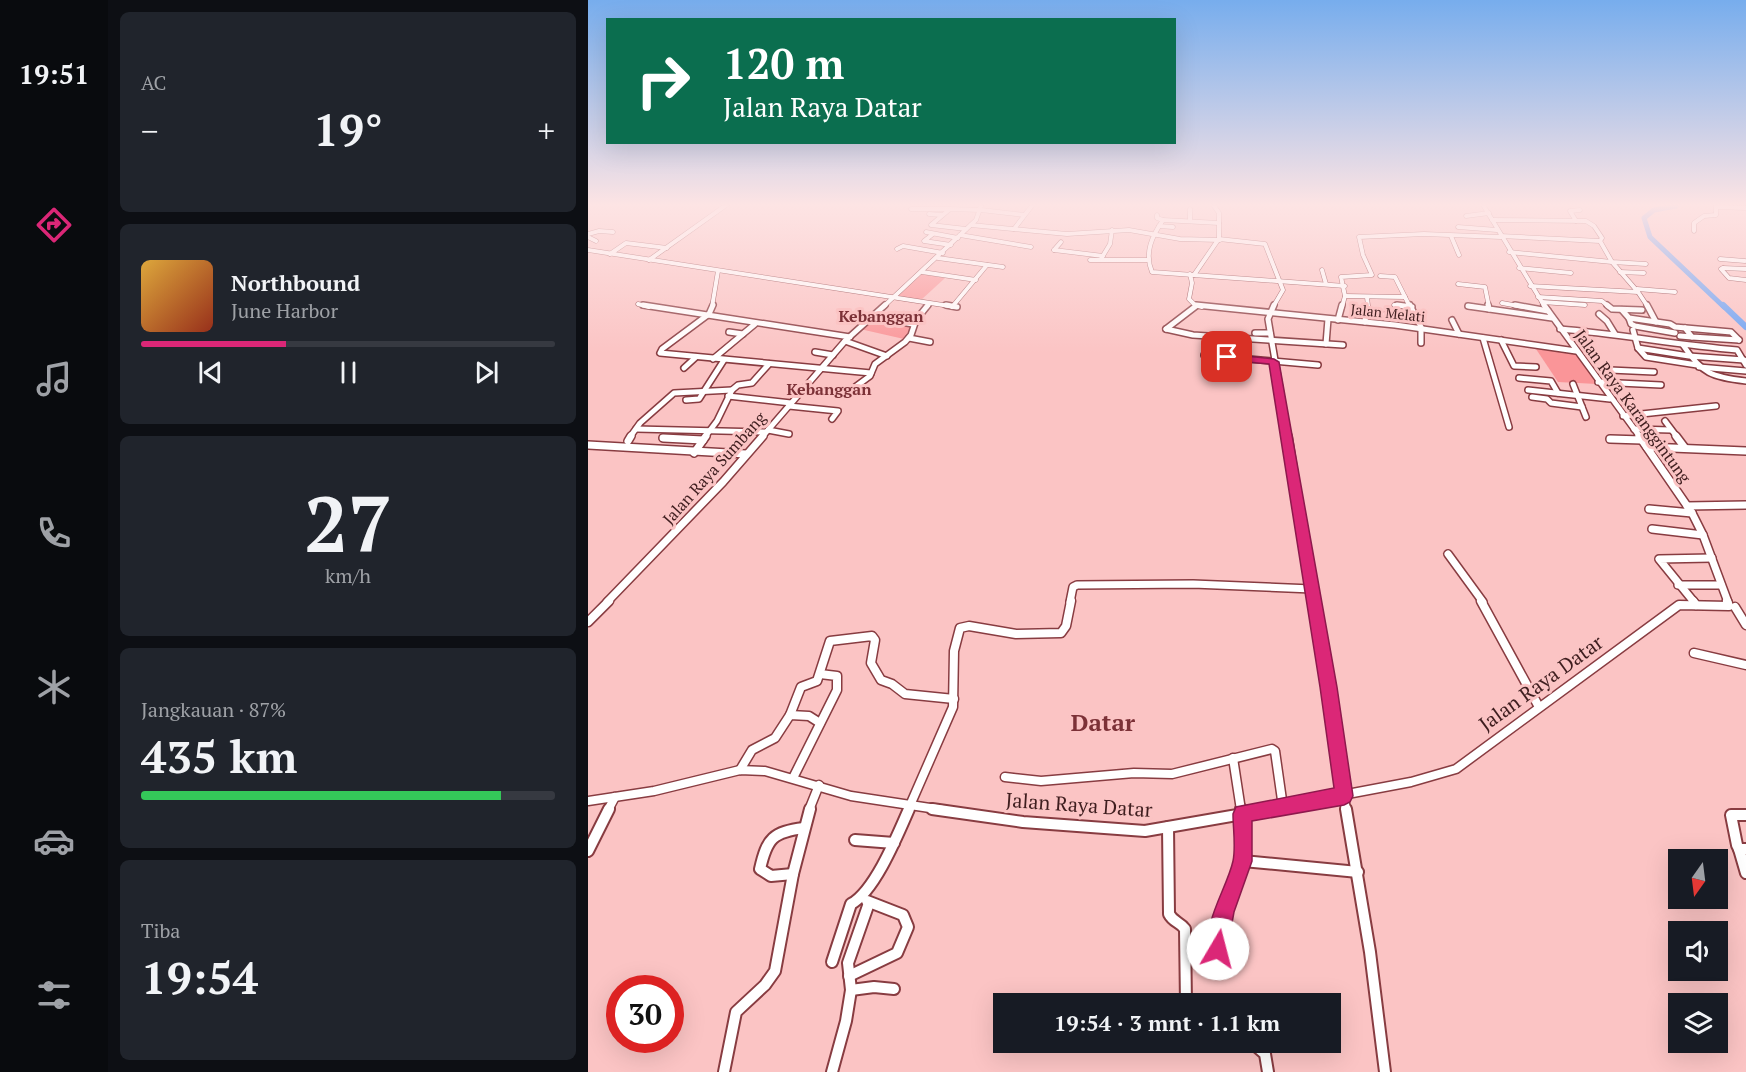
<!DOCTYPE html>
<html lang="id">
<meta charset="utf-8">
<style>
body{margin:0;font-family:"PT Serif",serif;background:#20242c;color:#f1f3f6;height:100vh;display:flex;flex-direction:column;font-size:22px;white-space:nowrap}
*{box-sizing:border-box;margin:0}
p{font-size:20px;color:#9ea1a6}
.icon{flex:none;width:33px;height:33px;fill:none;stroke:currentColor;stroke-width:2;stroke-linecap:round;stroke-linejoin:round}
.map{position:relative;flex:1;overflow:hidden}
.panel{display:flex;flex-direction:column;gap:12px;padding:12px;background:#0d0f14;width:480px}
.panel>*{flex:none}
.banner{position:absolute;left:18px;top:18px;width:570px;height:126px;border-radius:0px;box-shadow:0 6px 24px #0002;background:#0b6e4f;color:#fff;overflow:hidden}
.needle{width:39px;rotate:194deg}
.tools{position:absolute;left:1080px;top:849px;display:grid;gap:12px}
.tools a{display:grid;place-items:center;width:60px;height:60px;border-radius:0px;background:#171b24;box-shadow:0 6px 24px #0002;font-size:30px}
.speed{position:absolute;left:18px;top:975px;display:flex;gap:12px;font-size:30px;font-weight:700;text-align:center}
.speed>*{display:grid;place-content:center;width:78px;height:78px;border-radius:50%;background:#171b24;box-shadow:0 6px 24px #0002;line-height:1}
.speed .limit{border:9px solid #d22;background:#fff;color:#111}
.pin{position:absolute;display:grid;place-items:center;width:51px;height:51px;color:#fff;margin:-26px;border-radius:12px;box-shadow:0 3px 9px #0006}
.me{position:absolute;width:66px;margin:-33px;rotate:8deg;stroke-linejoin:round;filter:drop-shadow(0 0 4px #0008)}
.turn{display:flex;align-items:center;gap:21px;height:126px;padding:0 18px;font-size:27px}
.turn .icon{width:78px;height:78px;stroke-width:2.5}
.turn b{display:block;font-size:42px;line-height:51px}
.big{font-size:45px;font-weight:600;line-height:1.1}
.panel .tile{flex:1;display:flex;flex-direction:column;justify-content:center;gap:9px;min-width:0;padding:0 21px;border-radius:9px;background:#20242c}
.panel .dial{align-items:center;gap:0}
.dial b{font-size:78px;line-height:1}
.song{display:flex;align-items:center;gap:18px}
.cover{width:72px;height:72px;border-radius:9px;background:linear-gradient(135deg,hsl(40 70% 55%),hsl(10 70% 35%))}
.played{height:6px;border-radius:3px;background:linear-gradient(90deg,#db2777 35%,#363941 35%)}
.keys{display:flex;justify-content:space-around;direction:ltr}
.heat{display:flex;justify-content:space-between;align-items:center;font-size:33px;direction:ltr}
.charge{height:9px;border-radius:4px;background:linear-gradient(90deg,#34c759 87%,#363941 0)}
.trip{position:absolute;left:405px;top:993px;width:348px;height:60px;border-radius:0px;background:#171b24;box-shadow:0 6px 24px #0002;font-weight:600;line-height:60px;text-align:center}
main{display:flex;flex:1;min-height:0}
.dock{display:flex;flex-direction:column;width:108px;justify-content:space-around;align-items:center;background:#090b0e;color:#9ea1a6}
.dock .icon{width:42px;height:42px}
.dock .selected{color:#db2777}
.dock b{font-size:27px;color:#f1f3f6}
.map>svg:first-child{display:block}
.green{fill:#fa9598}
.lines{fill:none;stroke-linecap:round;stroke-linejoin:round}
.river-far1{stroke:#6da3f4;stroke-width:5}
.river{stroke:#6da3f4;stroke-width:6}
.minor-far4-casing{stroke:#883c41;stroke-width:5}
.minor-far3-casing{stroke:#883c41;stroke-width:8}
.minor-far2-casing{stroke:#883c41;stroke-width:10}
.minor-far1-casing{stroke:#883c41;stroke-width:11}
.minor-casing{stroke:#883c41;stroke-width:14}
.minor-far4{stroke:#fff;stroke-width:4}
.minor-far3{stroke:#fff;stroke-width:5}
.minor-far2{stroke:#fff;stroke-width:7}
.minor-far1{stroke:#fff;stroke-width:8}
.minor{stroke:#fff;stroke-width:10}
.route{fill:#db2777;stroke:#8e194d;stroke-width:1.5}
.labels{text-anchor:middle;stroke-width:6;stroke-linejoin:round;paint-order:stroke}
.far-street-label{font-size:14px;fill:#3f1e1f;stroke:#fbc4c4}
.far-quarter-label{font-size:16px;font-weight:bold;fill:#7c3137;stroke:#fbc4c4}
.street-label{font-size:16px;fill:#3f1e1f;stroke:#fbc4c4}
.near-street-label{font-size:20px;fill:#3f1e1f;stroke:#fbc4c4}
.near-quarter-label{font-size:24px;font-weight:bold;fill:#7c3137;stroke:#fbc4c4}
</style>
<main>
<nav class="dock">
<b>19:51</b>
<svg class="icon selected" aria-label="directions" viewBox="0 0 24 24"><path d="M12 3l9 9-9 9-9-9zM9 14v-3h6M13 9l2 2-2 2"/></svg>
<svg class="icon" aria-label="music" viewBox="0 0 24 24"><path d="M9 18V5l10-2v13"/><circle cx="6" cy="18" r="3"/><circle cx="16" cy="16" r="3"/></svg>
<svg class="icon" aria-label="phone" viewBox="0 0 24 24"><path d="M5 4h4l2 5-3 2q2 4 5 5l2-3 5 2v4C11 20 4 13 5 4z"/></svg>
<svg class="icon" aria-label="climate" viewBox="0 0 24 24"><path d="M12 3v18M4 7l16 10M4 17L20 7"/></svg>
<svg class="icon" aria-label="car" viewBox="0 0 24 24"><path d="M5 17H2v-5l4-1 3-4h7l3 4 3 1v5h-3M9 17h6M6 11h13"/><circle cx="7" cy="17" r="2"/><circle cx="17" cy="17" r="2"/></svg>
<svg class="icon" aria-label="filters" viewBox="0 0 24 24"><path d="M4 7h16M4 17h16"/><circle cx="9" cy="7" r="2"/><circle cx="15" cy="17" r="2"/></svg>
</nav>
<section class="panel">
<div class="tile"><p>AC</p>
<div class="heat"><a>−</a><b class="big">19°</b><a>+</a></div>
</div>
<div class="tile">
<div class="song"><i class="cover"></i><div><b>Northbound</b><p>June Harbor</p></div></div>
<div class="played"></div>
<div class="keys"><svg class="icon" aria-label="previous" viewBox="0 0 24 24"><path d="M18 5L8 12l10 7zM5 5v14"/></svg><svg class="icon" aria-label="pause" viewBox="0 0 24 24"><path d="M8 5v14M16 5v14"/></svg><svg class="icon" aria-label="next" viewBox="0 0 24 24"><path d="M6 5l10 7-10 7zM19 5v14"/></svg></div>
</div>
<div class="tile dial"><b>27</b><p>km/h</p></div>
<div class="tile"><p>Jangkauan · 87%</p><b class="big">435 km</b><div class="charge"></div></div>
<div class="tile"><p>Tiba</p><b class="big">19:54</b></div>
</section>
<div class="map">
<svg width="1158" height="1072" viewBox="0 0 1158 1072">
<rect width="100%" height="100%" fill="#fbc4c4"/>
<!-- green -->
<g class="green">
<polygon points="334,274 357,278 333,300 309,296"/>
<polygon points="283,318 324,325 316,339 272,329"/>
<polygon points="946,346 986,352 1009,384 970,382"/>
</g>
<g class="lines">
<!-- river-far1 -->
<polyline class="river-far1" points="1087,203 1088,206 1066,210 1056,218 1062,237 1136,307"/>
<!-- river -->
<polyline class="river" points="1135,305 1158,327"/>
<defs>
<g id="minor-far4">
<polyline points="624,203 631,213 631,239 677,244 695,290 685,307"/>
<polyline points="894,203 957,307"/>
<polyline points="1129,207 1158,208"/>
<polyline points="323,209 361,209"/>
<polyline points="602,209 602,221"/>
<polyline points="393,210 436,215"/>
<polyline points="341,214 353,215"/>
<polyline points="569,215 569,218 575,220"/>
<polyline points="878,216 901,213"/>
<polyline points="904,220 998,221 1006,226 1014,238 1012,241"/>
<polyline points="988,221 982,211 992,210"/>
<path d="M631,223L575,220C564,236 556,253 564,272L757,286"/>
<polyline points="383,225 479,234 541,230 592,239 632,240"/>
<polyline points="571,226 585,227"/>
<polyline points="870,227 909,230"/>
<polyline points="378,229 343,225 362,209 393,210"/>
<polyline points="426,229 446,203"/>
<polyline points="1106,231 1106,223 1116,216 1128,215 1128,203"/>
<polyline points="338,232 370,238"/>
<polyline points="0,234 11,231 25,232"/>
<polyline points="345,234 336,241 363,245"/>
<polyline points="372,235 443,247"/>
<polyline points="863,236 871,255"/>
<polyline points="912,236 1012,241 1024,262 1058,264"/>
<polyline points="0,237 8,241"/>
<polyline points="309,249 315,246 355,253"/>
<polyline points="0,250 368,307"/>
<polyline points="466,250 515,256"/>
<polyline points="466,250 473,242"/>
<polyline points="921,252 1024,262 1050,292 942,286"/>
<polyline points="22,254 38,243 79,248"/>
<polyline points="350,258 415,267"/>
<polyline points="513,259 522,244 524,230"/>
<polyline points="1132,259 1157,261"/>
<polyline points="61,260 141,203"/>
<polyline points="502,260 560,260"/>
<polyline points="931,268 983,273"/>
<polyline points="1135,268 1133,269 1141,278 1158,280"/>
<polyline points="1135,268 1158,269"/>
<polyline points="734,270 738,284"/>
<polyline points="334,272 388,280"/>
<polyline points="1032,272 1056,273"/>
<polyline points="602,274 604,283 601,299 607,305 614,307"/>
<polyline points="606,275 630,240"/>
<polyline points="792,276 807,277 822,307"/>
<polyline points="870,284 897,287 901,307"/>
<polyline points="1049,289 1087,292"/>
<polyline points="1050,292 1060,307"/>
<polyline points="757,296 817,297"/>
<polyline points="779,297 780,306"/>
<polyline points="950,297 1014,301 1021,307"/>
<polyline points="954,302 997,305"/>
<polyline points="914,303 936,307"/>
<polyline points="50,304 61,307"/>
<polyline points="806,305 822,307"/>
<polyline points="880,306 886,307"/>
<polyline points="124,307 130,271"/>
<polyline points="295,307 388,220 394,203"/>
<polyline points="339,307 341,304"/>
<polyline points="364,307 399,265"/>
<polyline points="754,307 757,296 753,277 784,275 775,255 771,237 836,234 913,237"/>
</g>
<g id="minor-far3">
<polyline points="55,305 262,337"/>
<polyline points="125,305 121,314 74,349 72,353 283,373"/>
<polyline points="358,305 369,307"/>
<polyline points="608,305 807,325 988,351"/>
<polyline points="686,305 680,319 700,437"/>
<polyline points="809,305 824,307"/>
<polyline points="822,305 834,329"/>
<polyline points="900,305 901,309"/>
<polyline points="927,305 960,311"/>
<polyline points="956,305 1052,437"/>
<polyline points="1019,305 1024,309 1054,310"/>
<polyline points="1059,305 1068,322"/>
<polyline points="880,306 964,318"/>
<polyline points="1034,310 1041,318 1082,324 1087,327 1143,332 1151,340"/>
<polyline points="1011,314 1019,321 1027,334"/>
<polyline points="282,317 325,324"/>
<polyline points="1041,318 1043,324 1047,326 1087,333"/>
<polyline points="750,320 754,305"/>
<polyline points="864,320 871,334"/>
<polyline points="777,322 778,314 829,317"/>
<polyline points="1097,328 1104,337 1151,340"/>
<polyline points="578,329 605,335 755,345"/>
<polyline points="578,329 608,306"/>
<polyline points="833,329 833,343"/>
<path d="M972,329C1031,334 1090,345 1149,350L1158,365"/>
<polyline points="1045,330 1050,348 1058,357 1109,365"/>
<polyline points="141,332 155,334"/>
<polyline points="667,333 682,333"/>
<polyline points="1092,336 1104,337"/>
<polyline points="321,338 342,342"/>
<polyline points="895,338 921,427"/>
<polyline points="913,340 926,366 948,367"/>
<polyline points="257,341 299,356"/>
<polyline points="738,344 740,319"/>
<path d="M1095,345C1114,374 1124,377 1158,381"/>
<polyline points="1050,348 1101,356 1156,360"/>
<polyline points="227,352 245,355"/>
<polyline points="616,355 730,365"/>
<polyline points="125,359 167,324"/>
<polyline points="1111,367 1158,371"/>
<polyline points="96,368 108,357"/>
<polyline points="1022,370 1066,372"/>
<polyline points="931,378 963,381 970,393"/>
<polyline points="1010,382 1073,385"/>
<polyline points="985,384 998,417"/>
<polyline points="263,390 282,376 287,364 317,342 323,335 328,320 340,305"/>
<polyline points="940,390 1022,399"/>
<polyline points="140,396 203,403"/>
<polyline points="944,397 959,399 963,403 994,407"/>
<polyline points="98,400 111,399 136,360"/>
<polyline points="201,406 250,411 244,419"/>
<polyline points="1035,416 1128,406"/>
<polyline points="1077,421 1089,437"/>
<polyline points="48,429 178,432"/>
<polyline points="1046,429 1083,430"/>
<polyline points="180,430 201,434"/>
<polyline points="42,437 52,423 86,393 144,390"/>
<polyline points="117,437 129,421 144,390 150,385 164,383 181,364"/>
<polyline points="174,437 257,341 297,305"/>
</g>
<g id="minor-far2">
<polyline points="700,436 726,602"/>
<polyline points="1051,436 1104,513 1115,535 1140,602"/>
<polyline points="1088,436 1097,448"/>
<polyline points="75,438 115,440"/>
<polyline points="1022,439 1054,440"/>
<polyline points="40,441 43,436"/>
<polyline points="0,445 158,454"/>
<polyline points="1059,447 1158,451"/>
<polyline points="106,453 118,436"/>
<polyline points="1099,506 1158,505"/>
<polyline points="1061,509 1104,513"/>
<polyline points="1064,529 1115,535"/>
<polyline points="860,554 895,602"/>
<polyline points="1090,585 1133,585"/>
<polyline points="19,602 135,482 175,436"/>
<polyline points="482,602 485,587 489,585 605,584 724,589"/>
<polyline points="1106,602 1071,559 1124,558"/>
</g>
<g id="minor-far1">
<polyline points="726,601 758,810"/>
<polyline points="893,601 951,707"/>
<polyline points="1105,601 1108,605"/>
<polyline points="1147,607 1158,625"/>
<polyline points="0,622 21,601"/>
<polyline points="1106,653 1158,665"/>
<polyline points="202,715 213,687 229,681 242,641 284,636 287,640 283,663 293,680 304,684 317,694 366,699"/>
<polyline points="645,758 653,810"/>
<polyline points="152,770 164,750 187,738 202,715 221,716 232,723"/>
<polyline points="417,777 453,781 546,773 584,774 684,749 687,751 695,807"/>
<polyline points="205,778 249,690 249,676 232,674"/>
<polyline points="0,801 66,791 152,770 177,771 263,796 355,810"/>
<polyline points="20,810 27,797"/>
<polyline points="221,810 231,785"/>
<polyline points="320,810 365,707 366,651 372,628 381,626 428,634 473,633 478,626 483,601"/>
<polyline points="675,810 823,782 868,769 1091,605 1141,606 1139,601"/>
</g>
<g id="minor">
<polyline points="344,809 435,822 557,831 684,809"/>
<polyline points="758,809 782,952 797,1072"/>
<polyline points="1158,815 1143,815 1149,845 1151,849 1158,849"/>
<path d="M580,827L581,914C585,922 592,922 597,929L598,1004"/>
<polyline points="267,840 306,843"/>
<polyline points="1151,849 1158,873"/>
<polyline points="0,851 21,809"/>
<polyline points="655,861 770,872"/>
<path d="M205,874L183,876L172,869C179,838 185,832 216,828"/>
<polyline points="631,949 636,912 655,861 653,809"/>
<path d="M244,962L263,904C287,891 310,834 321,809"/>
<polyline points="261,976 309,953 320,927 315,915 279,901"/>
<polyline points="263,990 286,987 306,989"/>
<polyline points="663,1042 677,1054 680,1072"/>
<polyline points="136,1072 148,1012 177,985 187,971 205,874 222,809"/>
<polyline points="244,1072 258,1021 263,990 260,963 281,903"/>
</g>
</defs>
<!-- minor-far4 casing -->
<use href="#minor-far4" class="minor-far4-casing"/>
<!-- minor-far3 casing -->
<use href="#minor-far3" class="minor-far3-casing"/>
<!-- minor-far2 casing -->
<use href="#minor-far2" class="minor-far2-casing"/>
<!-- minor-far1 casing -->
<use href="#minor-far1" class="minor-far1-casing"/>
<!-- minor casing -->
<use href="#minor" class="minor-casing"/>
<!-- minor-far4 -->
<use href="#minor-far4" class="minor-far4"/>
<!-- minor-far3 -->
<use href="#minor-far3" class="minor-far3"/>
<!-- minor-far2 -->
<use href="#minor-far2" class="minor-far2"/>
<!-- minor-far1 -->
<use href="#minor-far1" class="minor-far1"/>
<!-- minor -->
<use href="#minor" class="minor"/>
</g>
<!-- sky -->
<linearGradient id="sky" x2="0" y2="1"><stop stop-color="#77aded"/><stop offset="0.58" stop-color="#fde4e4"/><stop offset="1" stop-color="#fde4e4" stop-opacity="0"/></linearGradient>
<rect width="1158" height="353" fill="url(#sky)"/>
<!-- route -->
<path class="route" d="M639,354L686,359L691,362L749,687L765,796L762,802L756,805L664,821V861L646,912L638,956L630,960L623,956C611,927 639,889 645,861C648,847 645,829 645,814L648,807L746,788L732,687L681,364L636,360L634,357Z"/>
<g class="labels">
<!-- far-street labels -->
<g class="far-street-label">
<text transform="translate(800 313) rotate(6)" y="5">Jalan Melati</text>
</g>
<!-- far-quarter labels -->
<g class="far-quarter-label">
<text x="293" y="322">Kebanggan</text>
<text x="241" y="395">Kebanggan</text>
</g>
<!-- street labels -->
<g class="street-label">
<text transform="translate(1045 406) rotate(54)" y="6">Jalan Raya Karanggintung</text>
<text transform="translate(126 468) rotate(-48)" y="6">Jalan Raya Sumbang</text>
</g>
<!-- near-street labels -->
<g class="near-street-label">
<text transform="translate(953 683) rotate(-36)" y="7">Jalan Raya Datar</text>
<text transform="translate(491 805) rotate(4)" y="7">Jalan Raya Datar</text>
</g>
<!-- near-quarter labels -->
<g class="near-quarter-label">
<text x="515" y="731">Datar</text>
</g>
</g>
</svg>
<div class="tools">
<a><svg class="needle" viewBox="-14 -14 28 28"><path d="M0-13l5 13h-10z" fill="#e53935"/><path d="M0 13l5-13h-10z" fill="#9ea1a6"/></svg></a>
<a><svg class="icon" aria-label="sound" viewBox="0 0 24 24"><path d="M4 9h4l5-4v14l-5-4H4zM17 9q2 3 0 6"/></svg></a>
<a><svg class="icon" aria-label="layers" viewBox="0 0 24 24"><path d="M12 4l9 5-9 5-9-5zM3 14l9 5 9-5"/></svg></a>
</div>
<div class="speed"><div class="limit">30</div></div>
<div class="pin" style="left:639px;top:357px;background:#d93025"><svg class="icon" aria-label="arrive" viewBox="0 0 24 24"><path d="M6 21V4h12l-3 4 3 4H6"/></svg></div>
<svg class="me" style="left:630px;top:949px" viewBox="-20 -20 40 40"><circle r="19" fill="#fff"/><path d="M0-13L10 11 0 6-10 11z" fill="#db2777"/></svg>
<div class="trip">19:54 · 3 mnt · 1.1 km</div>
<div class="banner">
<div class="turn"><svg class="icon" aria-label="right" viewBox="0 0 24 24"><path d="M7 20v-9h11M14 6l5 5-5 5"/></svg><div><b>120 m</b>Jalan Raya Datar</div></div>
</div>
</div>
</main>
